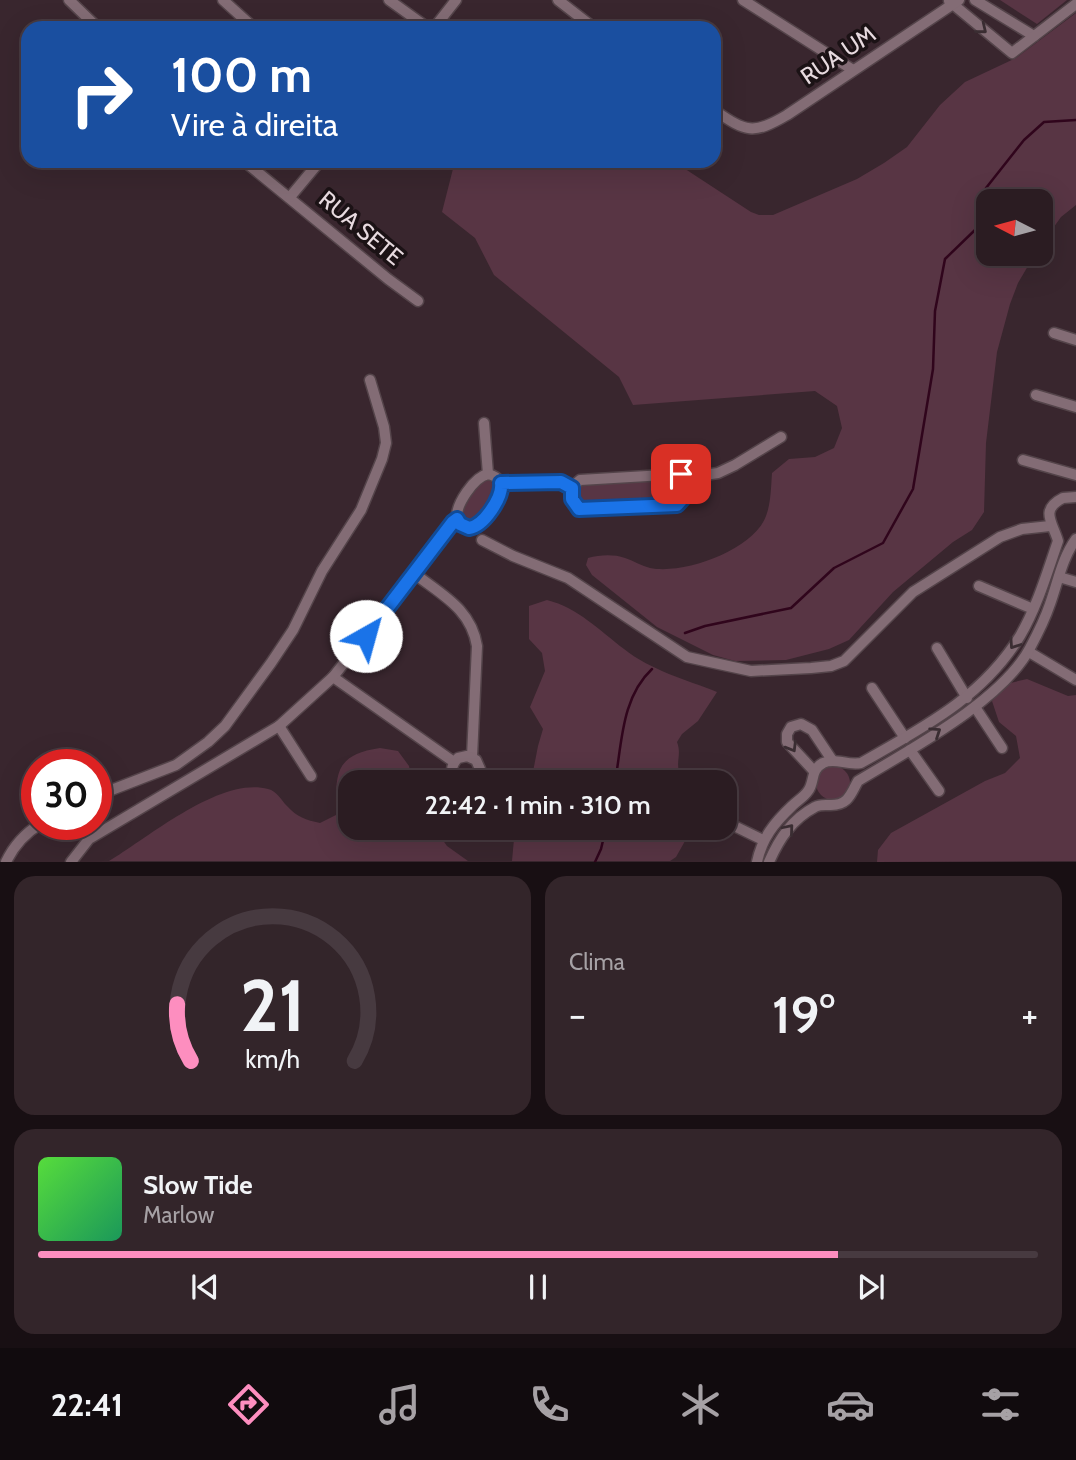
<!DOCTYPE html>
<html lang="pt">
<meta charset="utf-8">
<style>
body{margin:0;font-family:Cabin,sans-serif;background:#33252a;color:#f1f3f6;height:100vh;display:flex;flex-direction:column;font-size:26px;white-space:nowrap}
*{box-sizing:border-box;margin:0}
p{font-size:23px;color:#a6a1a5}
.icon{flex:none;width:38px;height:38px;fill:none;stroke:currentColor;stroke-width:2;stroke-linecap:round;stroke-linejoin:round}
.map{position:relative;height:862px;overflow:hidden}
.side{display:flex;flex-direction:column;gap:14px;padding:14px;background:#180f13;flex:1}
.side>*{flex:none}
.guide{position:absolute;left:21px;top:21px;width:700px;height:147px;border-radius:21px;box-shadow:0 7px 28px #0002,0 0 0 2px #473a40;background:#1a4fa0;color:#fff;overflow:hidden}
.needle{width:46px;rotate:276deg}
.controls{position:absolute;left:976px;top:189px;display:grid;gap:14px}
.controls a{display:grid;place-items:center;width:77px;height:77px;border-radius:14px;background:#2b1c22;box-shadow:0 7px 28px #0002,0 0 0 2px #473a40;font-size:35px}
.speed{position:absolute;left:21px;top:749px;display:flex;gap:14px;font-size:35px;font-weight:700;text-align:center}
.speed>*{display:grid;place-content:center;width:91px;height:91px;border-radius:50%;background:#2b1c22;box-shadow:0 7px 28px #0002,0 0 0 2px #473a40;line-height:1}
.speed .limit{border:10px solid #d22;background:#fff;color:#111}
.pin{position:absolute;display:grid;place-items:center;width:60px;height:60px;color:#fff;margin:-30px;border-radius:14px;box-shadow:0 4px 10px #0006}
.me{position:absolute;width:77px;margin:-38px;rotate:38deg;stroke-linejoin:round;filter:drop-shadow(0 0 5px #0008)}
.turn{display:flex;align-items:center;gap:24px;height:147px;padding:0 35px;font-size:32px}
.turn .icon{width:91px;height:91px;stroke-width:2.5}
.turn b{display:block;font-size:49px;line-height:60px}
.big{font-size:52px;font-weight:600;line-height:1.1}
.side .tile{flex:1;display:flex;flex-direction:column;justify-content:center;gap:10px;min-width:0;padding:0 24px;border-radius:21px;background:#33252a}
.side .dial{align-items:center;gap:0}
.dial svg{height:182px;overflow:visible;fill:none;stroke:#473a40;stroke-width:7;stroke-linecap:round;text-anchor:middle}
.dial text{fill:#f1f3f6;stroke:none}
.song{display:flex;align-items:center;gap:21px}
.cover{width:84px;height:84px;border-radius:10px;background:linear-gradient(135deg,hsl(110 70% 55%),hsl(150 70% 35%))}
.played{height:7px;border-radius:4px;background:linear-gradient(90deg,#fd8ebf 80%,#473a40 80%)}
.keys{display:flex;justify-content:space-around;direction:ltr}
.heat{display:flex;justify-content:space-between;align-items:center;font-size:38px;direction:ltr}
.side .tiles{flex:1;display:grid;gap:14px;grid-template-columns:1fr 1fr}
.tile:last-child{grid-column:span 2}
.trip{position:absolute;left:338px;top:770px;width:399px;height:70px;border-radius:21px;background:#2b1c22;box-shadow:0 7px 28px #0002,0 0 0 2px #473a40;font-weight:600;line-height:70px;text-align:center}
.dock{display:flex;height:112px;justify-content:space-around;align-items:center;background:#110b0e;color:#a6a1a5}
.dock .icon{width:49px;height:49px}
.dock .current{color:#fd8ebf}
.dock b{font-size:32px;color:#f1f3f6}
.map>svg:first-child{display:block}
.green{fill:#583544}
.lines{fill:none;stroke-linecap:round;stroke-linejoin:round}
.stream{stroke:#30051c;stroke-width:2.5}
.minor-casing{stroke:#54444a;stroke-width:13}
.minor{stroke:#836c75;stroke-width:10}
.oneway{stroke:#3a2d32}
.route-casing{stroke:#114b97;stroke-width:18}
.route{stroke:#1a73e8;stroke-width:12}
.labels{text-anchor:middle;stroke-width:7;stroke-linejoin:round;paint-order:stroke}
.street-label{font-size:23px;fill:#e7dadf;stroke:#1b1215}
</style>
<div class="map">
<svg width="1076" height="862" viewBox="0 0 1076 862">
<rect width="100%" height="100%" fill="#39262e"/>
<!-- green -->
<g class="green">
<polygon points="1000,0 1067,0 1037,24"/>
<path d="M1076,13V205L1061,217L1041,245V201H989V254H1035L1018,283L1010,304L997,352L986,443L984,512L972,530L953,542L893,592L849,640L829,649L786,660L735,661L713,655L657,627L592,575L586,565L588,558C600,555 613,554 625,558C634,561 642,566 650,568C684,575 754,550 766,516C771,503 771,487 772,473L789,459L815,457L834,448L842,428L837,406L815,391L633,405L619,377L494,275L475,238L442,212L455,161H673L751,212L759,215H773L857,179L884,163L907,147L940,105L965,82L1016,58Z"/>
<path d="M488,479L495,485V491L475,520L466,522L462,517C463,506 477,484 488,479Z"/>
<polygon points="678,479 681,480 679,499 581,503 579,501 580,485"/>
<path d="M547,600C578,608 599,630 624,649C652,671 685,679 717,692L698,721L682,734L677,742C682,755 675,762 680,774L674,782H531L538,746L543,729L530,707L545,671L542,653L529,639V606Z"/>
<polygon points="1027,679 1068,696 1076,695 1076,861 877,862 878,850 891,833 985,781 1005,773 1020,758 1016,736 999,722 992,701 1006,684"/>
<path d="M380,748L398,751L409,766L412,782H350V828H434L447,846L468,861H109C148,838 220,776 268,789C277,791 281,800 287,806C297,817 306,820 320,823L336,815C336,775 333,755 380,748Z"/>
<circle cx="833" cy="783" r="17"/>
<polygon points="515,828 681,828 685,841 676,857 670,861 512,861"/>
</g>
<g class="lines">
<!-- stream -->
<g class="stream">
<polyline points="685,633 705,626 791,608 834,568 883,543 913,489 933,369 935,311 945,259 976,229 986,188 1024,140 1044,122 1076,120"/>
<path d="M615,782C622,744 621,698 652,669"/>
<polyline points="595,862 601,849 606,828"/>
</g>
<defs>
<g id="minor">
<polyline points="69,0 98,28"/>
<polyline points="223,0 254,28"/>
<polyline points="389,0 428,28"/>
<polyline points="558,0 594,28"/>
<polyline points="743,0 853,70"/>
<polyline points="975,0 1034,36"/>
<polyline points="949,1 1012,53 1076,4"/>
<polyline points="434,28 456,0"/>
<path d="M714,110C746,132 753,135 787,115L959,0"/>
<polyline points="244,161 388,279 418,301"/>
<polyline points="290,197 320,161"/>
<polyline points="1054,333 1076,340"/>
<polyline points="1036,395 1076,407"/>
<polyline points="484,423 488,474"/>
<polyline points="1023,460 1076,475"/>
<path d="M488,474C517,481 489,511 479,525L475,527H464L457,519C455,505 474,477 488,474Z"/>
<path d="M681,474L687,483V494L677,505L579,509C569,499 569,488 580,480Z"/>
<polyline points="684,478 718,473 735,465 781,437"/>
<polyline points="501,483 561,483 572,488"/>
<polyline points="482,540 513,556 568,578 687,657 751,671 811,668 831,666 844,661 913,592 1000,537 1022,529 1050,526"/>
<path d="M415,574C442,595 471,609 477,646L472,757"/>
<polyline points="1059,577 1076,582"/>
<polyline points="979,586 1033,609"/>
<polyline points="937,648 967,698"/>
<polyline points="1029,652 1076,680"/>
<polyline points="333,677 454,762"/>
<polyline points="872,688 905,738"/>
<polyline points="975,707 1002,748"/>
<polyline points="279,726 311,776"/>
<polyline points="910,750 939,791"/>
<polyline points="814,771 787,742 787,734 791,727 801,724 812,730 832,760"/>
<path d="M458,782C450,775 450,766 458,758L467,756L476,760L480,769L474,782"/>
<polyline points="96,796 176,765 208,742 225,726 271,663 293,630 322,571 361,510 382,459 386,443 384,427 370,380"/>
<polyline points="724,821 763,840"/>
<path d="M6,862C14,845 24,834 40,824"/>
<polyline points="71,862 89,839 279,726 333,677 457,519"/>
<path d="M757,862C762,838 774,823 792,806C797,801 804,797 808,791C815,782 810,770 823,763C835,757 847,766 861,763C922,728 982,698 1020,636C1037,607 1047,573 1058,541C1053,523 1039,510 1063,498L1076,497"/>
<path d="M769,862C779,839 792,819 815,807C820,804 826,805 831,805C849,805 851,793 858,781C909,750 1002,701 1030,648C1038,633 1045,619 1050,604C1058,582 1062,558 1076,539"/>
</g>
</defs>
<!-- minor casing -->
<use href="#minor" class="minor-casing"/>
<!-- minor -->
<use href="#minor" class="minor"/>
</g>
<!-- one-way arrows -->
<defs><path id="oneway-chevron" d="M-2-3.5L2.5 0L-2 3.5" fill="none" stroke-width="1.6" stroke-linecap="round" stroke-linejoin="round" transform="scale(1.75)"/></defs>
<g class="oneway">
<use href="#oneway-chevron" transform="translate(982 29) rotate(39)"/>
<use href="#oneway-chevron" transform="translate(1014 644) rotate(124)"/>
<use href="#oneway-chevron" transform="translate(936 732) rotate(-34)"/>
<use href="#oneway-chevron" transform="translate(792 747) rotate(59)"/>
<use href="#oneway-chevron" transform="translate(789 829) rotate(-50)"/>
</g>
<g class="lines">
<defs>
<path id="route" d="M366,636L453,522L457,519L460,524L469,528C484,526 503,497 501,483L561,482L572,488V499L579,509L677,505L687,494V483L681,474"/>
</defs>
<!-- route casing -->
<use href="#route" class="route-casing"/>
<!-- route -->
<use href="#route" class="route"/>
</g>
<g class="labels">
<!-- street labels -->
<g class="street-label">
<text transform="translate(838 55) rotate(-34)" y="8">RUA UM</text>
<text transform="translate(361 228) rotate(40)" y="8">RUA SETE</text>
</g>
</g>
</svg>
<div class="controls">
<a><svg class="needle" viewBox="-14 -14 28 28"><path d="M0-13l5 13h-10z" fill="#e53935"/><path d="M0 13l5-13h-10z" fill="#a6a1a5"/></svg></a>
</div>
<div class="speed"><div class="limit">30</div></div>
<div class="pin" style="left:681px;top:474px;background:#d93025"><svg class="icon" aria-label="arrive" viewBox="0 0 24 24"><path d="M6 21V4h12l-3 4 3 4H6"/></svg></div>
<svg class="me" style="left:366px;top:636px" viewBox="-20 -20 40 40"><circle r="19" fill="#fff"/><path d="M0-13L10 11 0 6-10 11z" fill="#1a73e8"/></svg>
<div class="trip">22:42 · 1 min · 310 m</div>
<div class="guide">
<div class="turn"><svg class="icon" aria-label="right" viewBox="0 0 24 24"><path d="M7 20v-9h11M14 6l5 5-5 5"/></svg><div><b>100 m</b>Vire à direita</div></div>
</div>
</div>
<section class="side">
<div class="tiles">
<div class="tile dial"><svg viewBox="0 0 100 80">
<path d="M14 69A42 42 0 1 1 86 69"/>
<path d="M14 69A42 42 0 0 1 8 44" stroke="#fd8ebf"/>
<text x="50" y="56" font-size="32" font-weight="700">21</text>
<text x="50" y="72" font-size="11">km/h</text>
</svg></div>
<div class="tile"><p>Clima</p>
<div class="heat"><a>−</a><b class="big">19°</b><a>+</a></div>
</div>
<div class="tile">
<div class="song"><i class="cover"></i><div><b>Slow Tide</b><p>Marlow</p></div></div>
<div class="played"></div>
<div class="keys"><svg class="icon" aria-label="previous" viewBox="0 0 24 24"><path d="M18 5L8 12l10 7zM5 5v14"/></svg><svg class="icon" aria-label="pause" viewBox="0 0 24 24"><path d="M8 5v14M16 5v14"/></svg><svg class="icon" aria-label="next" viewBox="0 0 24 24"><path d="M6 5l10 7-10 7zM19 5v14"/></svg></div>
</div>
</div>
</section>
<nav class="dock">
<b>22:41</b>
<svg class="icon current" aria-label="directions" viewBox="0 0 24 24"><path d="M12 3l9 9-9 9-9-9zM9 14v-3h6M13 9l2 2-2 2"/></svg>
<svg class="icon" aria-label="music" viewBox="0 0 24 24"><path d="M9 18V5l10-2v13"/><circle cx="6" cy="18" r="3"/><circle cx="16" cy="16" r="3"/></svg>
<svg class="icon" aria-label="phone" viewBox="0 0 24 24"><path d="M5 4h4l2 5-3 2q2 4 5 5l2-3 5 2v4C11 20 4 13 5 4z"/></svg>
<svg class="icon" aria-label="climate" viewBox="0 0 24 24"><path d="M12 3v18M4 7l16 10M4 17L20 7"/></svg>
<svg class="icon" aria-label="car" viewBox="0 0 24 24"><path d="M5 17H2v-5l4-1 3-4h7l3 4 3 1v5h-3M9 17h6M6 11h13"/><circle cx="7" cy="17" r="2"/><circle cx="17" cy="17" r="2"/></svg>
<svg class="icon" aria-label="filters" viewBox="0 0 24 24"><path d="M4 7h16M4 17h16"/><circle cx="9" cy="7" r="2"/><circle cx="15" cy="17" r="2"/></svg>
</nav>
